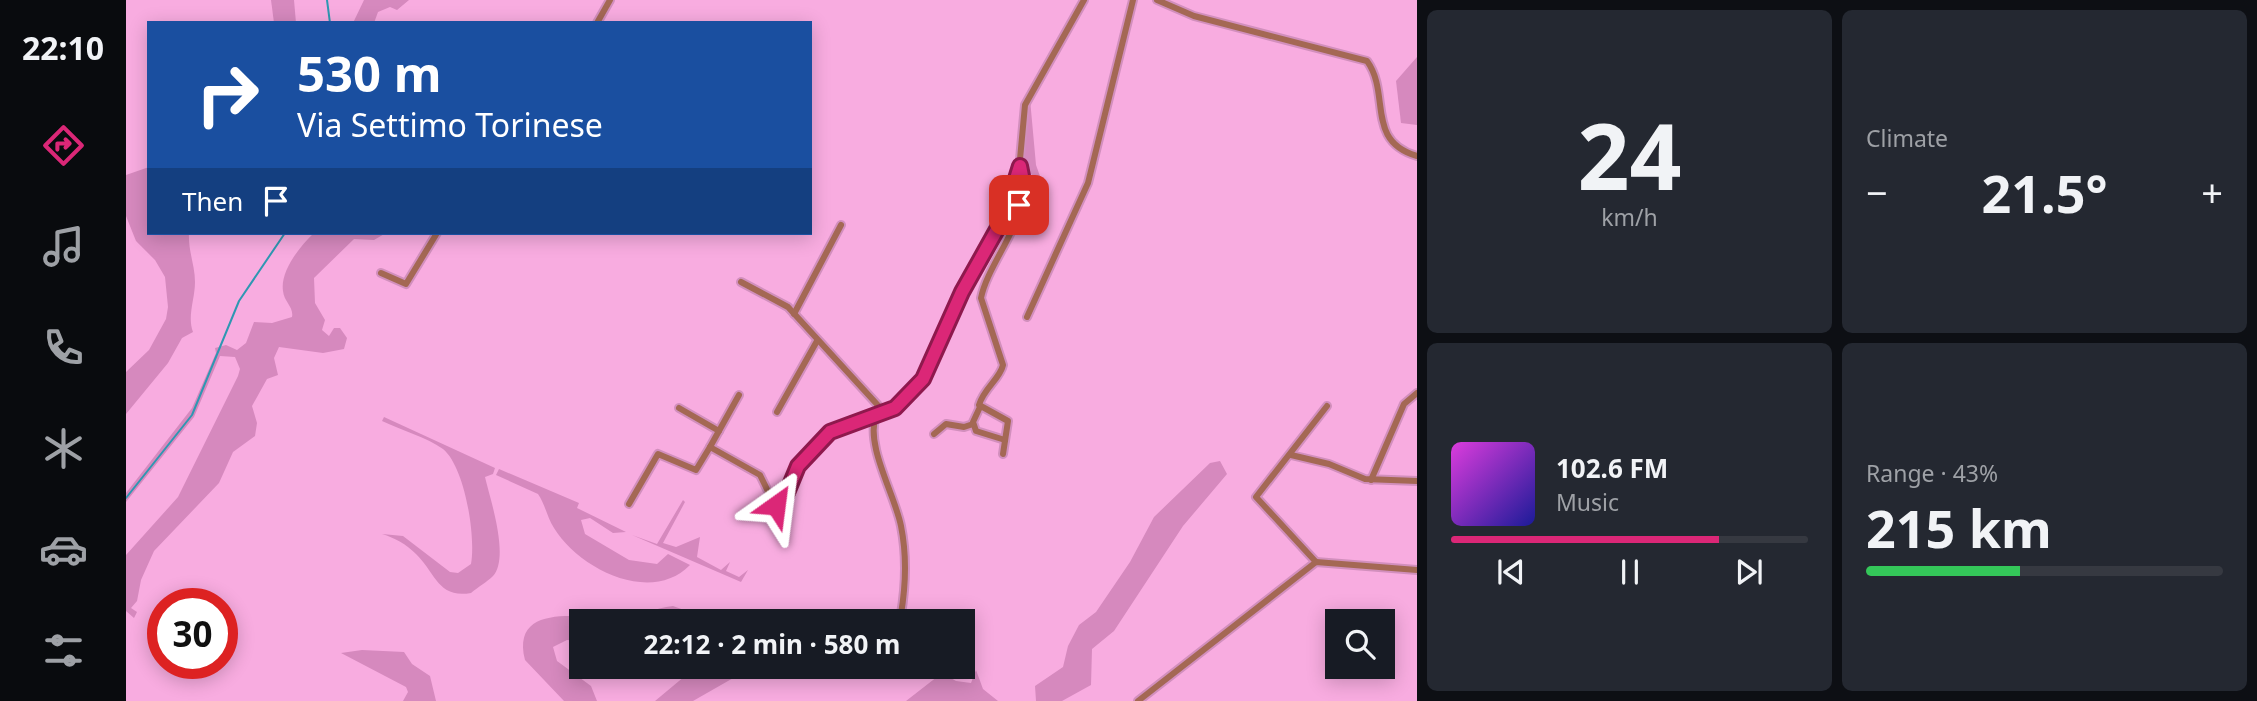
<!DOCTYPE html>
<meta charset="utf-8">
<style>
body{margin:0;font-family:"Noto Sans",sans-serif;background:#242831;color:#f1f3f6;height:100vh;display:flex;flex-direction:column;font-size:26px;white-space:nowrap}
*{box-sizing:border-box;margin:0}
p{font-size:23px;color:#9ea1a6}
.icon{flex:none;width:38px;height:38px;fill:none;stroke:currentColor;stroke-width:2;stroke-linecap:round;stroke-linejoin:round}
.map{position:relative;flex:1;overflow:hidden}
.side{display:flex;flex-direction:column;gap:10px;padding:10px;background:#0d0f14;width:840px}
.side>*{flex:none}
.banner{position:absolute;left:21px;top:21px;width:665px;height:214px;border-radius:0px;box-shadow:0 4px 18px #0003;background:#1a4fa0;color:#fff;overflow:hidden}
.tools{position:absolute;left:1199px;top:609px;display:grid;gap:14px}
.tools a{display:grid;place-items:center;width:70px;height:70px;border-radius:0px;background:#171b24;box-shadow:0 4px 18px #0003;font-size:35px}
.speed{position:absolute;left:21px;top:588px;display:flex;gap:14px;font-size:35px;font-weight:700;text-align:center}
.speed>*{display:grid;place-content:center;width:91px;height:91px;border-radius:50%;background:#171b24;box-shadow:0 4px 18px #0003;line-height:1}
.speed .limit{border:10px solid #d22;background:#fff;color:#111}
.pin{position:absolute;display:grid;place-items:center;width:60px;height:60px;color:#fff;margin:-30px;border-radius:14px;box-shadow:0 4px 10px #0006}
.me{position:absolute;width:77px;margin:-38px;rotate:31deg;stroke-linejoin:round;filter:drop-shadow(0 0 5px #0008)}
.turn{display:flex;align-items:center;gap:24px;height:147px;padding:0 35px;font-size:32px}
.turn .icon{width:91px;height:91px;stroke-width:2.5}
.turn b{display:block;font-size:49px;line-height:60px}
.then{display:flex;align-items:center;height:66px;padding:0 35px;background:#0003;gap:14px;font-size:26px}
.big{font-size:52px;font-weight:700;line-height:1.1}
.side .tile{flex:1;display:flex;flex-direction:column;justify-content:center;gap:10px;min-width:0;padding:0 24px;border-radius:10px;background:#242831}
.side .dial{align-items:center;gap:0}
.dial b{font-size:91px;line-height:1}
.song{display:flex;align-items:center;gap:21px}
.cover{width:84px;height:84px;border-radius:10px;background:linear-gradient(135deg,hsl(300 70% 55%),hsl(240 70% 35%))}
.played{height:7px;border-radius:4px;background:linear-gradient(90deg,#db2777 75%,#363941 75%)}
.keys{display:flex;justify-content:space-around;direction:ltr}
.heat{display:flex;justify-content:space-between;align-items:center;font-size:38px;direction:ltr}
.charge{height:10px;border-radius:5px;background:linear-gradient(90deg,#34c759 43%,#363941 0)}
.side .tiles{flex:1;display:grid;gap:10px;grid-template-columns:repeat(2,1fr)}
.trip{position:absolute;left:443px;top:609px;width:406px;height:70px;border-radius:0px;background:#171b24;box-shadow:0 4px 18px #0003;font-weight:700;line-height:70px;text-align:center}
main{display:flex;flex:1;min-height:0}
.dock{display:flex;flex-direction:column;width:126px;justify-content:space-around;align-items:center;background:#090b0e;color:#9ea1a6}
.dock .icon{width:49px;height:49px}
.dock .current{color:#db2777}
.dock b{font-size:32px;color:#f1f3f6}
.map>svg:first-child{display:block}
.green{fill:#d689be}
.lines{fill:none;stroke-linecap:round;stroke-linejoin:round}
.stream{stroke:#2f97b2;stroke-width:2}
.street-casing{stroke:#d28fbd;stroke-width:10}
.street{stroke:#a46854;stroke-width:6}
.route-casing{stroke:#8e194d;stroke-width:18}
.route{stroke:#db2777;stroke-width:12}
</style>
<main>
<nav class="dock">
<b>22:10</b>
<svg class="icon current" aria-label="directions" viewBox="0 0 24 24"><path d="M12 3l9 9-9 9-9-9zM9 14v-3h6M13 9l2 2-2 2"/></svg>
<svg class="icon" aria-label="music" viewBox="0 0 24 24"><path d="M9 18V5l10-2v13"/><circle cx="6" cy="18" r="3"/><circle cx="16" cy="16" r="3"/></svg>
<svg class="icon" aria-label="phone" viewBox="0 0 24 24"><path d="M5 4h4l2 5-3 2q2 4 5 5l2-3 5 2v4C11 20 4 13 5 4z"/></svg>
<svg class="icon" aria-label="climate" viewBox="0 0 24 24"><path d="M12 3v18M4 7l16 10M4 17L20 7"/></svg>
<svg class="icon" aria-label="car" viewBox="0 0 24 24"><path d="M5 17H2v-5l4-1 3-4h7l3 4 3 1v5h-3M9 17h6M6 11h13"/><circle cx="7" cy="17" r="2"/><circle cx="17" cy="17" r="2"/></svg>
<svg class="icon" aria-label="filters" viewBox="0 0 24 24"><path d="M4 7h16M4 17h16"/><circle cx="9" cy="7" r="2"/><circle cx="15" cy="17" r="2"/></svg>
</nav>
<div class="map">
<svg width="1291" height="701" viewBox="0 0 1291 701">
<rect width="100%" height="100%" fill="#f8ace0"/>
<!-- green -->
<g class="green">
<polygon points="145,0 168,0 170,23 148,23"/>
<polygon points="238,0 283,0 271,10 264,7 252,12 248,23 227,23"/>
<polygon points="1291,57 1291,125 1275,123 1270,81"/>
<path d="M904,99L910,165L915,179L900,172C890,149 898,122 904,99Z"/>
<path d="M23,167V233H63C62,251 69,265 69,282C69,299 61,316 67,332L56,338L42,363L0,414V372L23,350L40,319L42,307L39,277L29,260L10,241L0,216V175Z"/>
<path d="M188,233H260L248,240L228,239L188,278L189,303L199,320L196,330L203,336L208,328H214L221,338L218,349L197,353L153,347L148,358L152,375L141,379L126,406L131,423L129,436L107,452L93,483L28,551L15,580L11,601L5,608L11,612L8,618L0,611V555L52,497L112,376L114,369L109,357L94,356L68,417L0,502V493L66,408L90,353L89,348L100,345L111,350L120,343L128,322L146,323L166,317C168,307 158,302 157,291C154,271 174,246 188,233Z"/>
<path d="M258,417L369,468L367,474L359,477C364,499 384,557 367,576C361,582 352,587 345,593C312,599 309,572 290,554C280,544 269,538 256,534L277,536L324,572L332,573L345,564C350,537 339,467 317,449C300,437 275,430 256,421Z"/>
<polygon points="1094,461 1101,474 1057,526 988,631 966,649 965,685 936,701 910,701 909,686 937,667 942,646 953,625 970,612 1004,562 1028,517 1084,463"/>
<path d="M373,469L453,503L451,508L500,532L487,533L464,518L455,520L459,534L503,560L531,564L542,554L564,565C525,605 453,569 428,528C421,517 419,504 412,494L370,475Z"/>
<polygon points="557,500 559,502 537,543 550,547 574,537 571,557 595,570 604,562 600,571 613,577 622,570 615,582 506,535 531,544"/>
<path d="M547,606L558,610L562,616L559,621H455V641L441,640L427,647L431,661L465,686L471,701H438L399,660C384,600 460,619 493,618C511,617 529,608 547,606Z"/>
<polygon points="236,650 278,652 286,664 304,676 310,701 277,701 282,692 280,687 215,653"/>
<polygon points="577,667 672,667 649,676 609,677 567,701 529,701 559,676"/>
<polygon points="850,670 857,689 872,701 780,701 816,673 830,681 845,683"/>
</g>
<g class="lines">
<!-- stream -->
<g class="stream">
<polyline points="201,0 204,23"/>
<polyline points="0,498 66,415 113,301 159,233"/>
</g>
<defs>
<g id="street">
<path d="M1031,0L1068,16L1241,61C1265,94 1239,141 1291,156"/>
<polyline points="471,23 484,0"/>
<polyline points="255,273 280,284 311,233"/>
<polyline points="615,282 662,307 759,413"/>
<polyline points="668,314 715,225"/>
<polyline points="901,317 962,183 1007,0"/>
<polyline points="613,395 584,447 634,475 659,526"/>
<polyline points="854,407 847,422 850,431 879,440"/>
<polyline points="553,408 593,431"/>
<polyline points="651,412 691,341"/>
<path d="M750,416C739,445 769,495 775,526C781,556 780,584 775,614L821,621"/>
<polyline points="808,434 820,424 838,427 847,424"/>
<path d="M877,454L882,421L853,405C858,388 874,379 877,365L855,298C863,258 911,213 894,167"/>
<polyline points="1165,455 1203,464 1239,479 1291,481"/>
<polyline points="1245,480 1278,404 1291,393"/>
<polyline points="503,504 532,454 570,470 584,447"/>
<polyline points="650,504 660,495 672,466 704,432 769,408 800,374 836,292 886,199 893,170 899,105 958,0"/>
<polyline points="1190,562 1130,497 1201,406"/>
<polyline points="1012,701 1190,562 1291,570"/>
</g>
</defs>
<!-- street casing -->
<use href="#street" class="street-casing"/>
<!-- street -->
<use href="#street" class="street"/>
</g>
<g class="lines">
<defs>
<polyline id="route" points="650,505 660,495 672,466 704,432 769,408 797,379 836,292 878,217 894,166 897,181 893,205"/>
</defs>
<!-- route casing -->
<use href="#route" class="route-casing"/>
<!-- route -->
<use href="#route" class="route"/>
</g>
</svg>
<div class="tools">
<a><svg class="icon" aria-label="search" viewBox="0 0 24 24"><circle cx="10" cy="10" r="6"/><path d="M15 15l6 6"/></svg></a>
</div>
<div class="speed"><div class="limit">30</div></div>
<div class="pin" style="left:893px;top:205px;background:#d93025"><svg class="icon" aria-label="arrive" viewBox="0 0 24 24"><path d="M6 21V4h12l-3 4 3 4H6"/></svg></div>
<svg class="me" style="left:650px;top:505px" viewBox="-20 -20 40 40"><path d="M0-17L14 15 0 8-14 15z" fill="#db2777" stroke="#fff" stroke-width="4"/></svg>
<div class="trip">22:12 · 2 min · 580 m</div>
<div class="banner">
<div class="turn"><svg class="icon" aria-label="right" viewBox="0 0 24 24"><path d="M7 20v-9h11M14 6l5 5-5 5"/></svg><div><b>530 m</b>Via Settimo Torinese</div></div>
<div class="then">Then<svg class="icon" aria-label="arrive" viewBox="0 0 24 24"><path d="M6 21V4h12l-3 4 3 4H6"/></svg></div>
</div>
</div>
<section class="side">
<div class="tiles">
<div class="tile dial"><b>24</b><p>km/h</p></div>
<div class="tile"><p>Climate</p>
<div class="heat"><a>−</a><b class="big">21.5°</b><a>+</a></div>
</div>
<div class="tile">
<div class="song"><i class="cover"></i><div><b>102.6 FM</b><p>Music</p></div></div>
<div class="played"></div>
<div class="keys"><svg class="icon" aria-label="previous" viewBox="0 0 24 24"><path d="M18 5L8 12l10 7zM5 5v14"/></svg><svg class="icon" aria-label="pause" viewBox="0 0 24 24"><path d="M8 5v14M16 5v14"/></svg><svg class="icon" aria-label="next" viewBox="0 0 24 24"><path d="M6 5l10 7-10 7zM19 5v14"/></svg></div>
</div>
<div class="tile"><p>Range · 43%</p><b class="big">215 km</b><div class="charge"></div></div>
</div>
</section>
</main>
